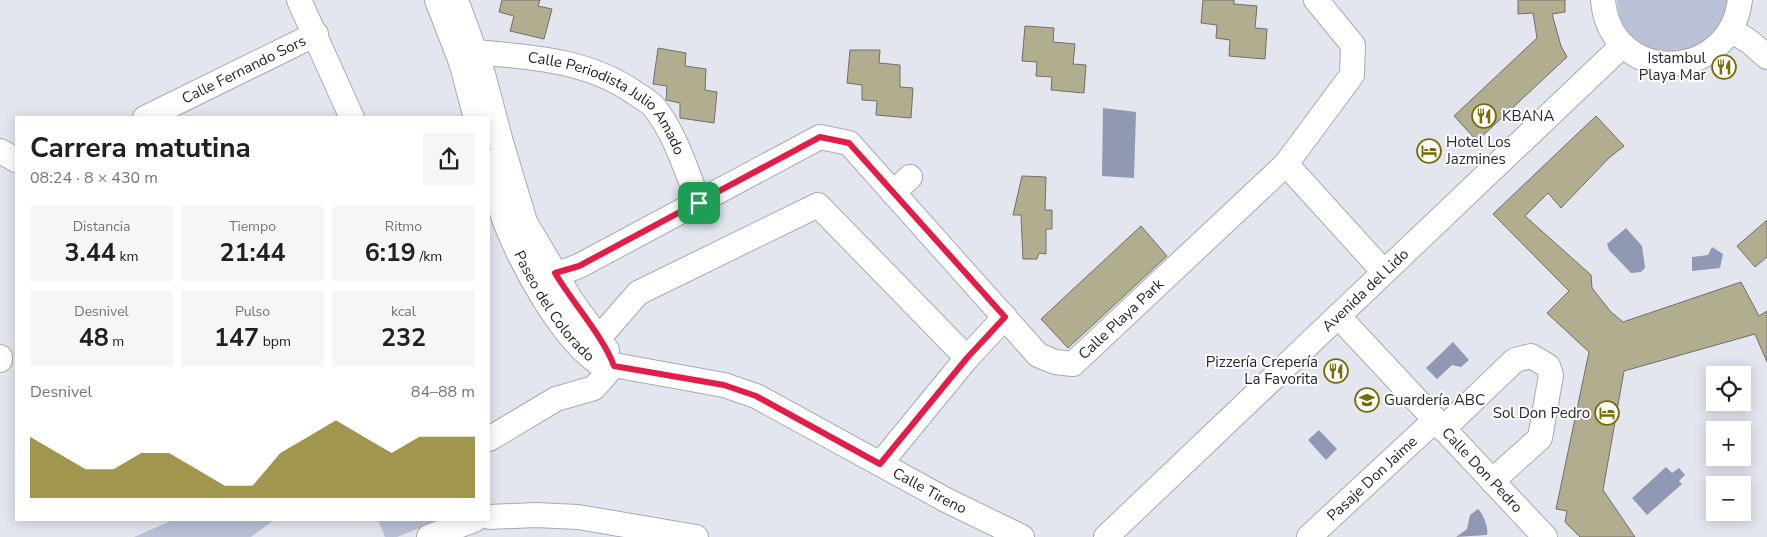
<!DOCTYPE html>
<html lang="es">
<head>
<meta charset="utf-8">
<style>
	body { margin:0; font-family:"Nunito Sans",sans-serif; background:#f6f6f6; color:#202124; height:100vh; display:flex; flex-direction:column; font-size:19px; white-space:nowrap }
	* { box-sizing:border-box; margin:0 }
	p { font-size:16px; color:#757577 }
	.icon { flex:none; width:28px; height:28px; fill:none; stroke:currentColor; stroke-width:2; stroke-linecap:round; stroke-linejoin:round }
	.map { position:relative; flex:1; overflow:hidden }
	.panel { position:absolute; left:15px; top:116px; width:475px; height:405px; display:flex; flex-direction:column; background:#fff; border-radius:0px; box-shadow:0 2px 12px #0003 }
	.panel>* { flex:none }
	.tools { position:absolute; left:1706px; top:366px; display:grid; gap:10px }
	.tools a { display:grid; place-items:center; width:45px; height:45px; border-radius:0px; background:#fff; box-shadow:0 2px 12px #0003; font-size:25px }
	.pin { position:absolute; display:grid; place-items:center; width:42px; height:42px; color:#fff; margin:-21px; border-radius:10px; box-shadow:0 2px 8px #0006 }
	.round { display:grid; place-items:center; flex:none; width:52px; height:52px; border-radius:0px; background:#f6f6f6 }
	.head { display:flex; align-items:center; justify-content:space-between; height:85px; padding:0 15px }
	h1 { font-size:28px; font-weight:700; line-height:38px }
	.stats { display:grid; grid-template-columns:repeat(3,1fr); gap:8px; height:85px; padding:5px 15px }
	.stats div { display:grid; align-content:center; border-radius:0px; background:#f6f6f6; text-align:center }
	.stats b { font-size:25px; font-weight:700 }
	.stats small { font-size:14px; font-weight:400 }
	.stats p { font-size:14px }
	.chart { height:140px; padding:10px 15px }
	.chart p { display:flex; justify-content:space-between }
	.chart svg { width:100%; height:90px; margin-top:5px; fill:#786b04; opacity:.7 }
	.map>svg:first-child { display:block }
</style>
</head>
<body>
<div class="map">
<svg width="1767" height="537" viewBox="0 0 1767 537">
	<rect width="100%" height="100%" fill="#e4e6ef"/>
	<!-- green -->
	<g fill="#bac0d5">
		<path d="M1617 0H1727C1724 69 1620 72 1617 0Z"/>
		<path d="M173 520H274L251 537H134Z"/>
		<path d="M378 520H440L397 537H385Z"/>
	</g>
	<!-- water -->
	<g fill="#9098b3">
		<path d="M1103 108 1136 112 1134 178 1102 176Z"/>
		<path d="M1626 228 1642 246 1645 268 1641 272 1631 273 1609 250 1607 244Z"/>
		<path d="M1712 247 1723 254 1720 268 1692 271V257L1708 255Z"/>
		<path d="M1453 342 1469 360 1461 367 1452 365 1437 379 1426 368Z"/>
		<path d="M1319 430 1337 449 1326 460 1308 440Z"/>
		<path d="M1666 467 1672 473 1679 468 1685 475 1679 481 1682 484 1647 515 1632 498Z"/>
		<path d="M1478 509C1483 513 1489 529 1487 535L1456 537 1467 529 1470 515Z"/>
	</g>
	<!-- building -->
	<g fill="#b1ad8f" stroke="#706f67">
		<path d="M502 0H540L538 6 552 9 544 39 510 31 514 16 499 12Z"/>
		<path d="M1203 0H1234V4L1257 6 1255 28 1267 29 1265 59 1229 56 1230 40 1216 38 1217 25 1201 23Z"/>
		<path d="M1518 0H1565V12L1552 14 1561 46 1567 57 1477 141 1454 116 1537 38 1533 13 1518 14Z"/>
		<path d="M1025 26 1054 28 1053 42 1075 44 1073 64 1086 65 1084 93 1051 90 1052 77 1036 76 1037 62 1022 61Z"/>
		<path d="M658 48 686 53 685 66 706 69 705 90 717 92 714 123 680 118V103L666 100 667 86 653 84Z"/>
		<path d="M850 50H880L879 63 900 65V87L913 88 911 118 876 115 877 101 862 100V85L847 83Z"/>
		<path d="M1596 116 1624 146 1609 158 1561 208 1548 193 1525 216 1591 275 1592 288 1611 312 1623 322 1741 282 1759 316 1767 311V362L1755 334 1624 371 1603 490 1635 537H1580L1565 522 1567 511 1556 509 1589 352 1547 313 1569 291 1493 214Z"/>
		<path d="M1022 176 1046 177 1045 210H1052V229H1046V254L1039 253 1037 259H1023L1021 215H1013Z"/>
		<path d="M1767 220V257L1755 267 1737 246Z"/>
		<path d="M1141 226 1167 256 1068 348 1041 319Z"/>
	</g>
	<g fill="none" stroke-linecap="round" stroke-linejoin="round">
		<!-- minor casing -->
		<g stroke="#a7aab2" stroke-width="26">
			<g id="minor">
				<path d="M299 0 352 118"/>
				<path d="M437 0 461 62 476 118"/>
				<path d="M456 0 483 74 501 142 525 222 571 300 607 350"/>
				<path d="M1316 0 1353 45 1352 75 1286 164 1384 272"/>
				<path d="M1603 0C1610 85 1729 85 1740 0"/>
				<path d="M1731 30 1750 42 1767 57"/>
				<path id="s1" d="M475 52C531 57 588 60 635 93 641 97 649 101 654 107 676 135 686 170 699 203"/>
				<path id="s2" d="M145 118 316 34"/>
				<path d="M0 151 16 160"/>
				<path id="s3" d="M489 162C495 184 499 208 508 229 525 270 561 336 597 362L724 385 756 396 946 500 1022 537"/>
				<path d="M893 193 910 177"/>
				<path id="s4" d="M536 282 579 266 820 137 849 143 1038 355 1055 362 1073 364 1286 164"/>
				<path id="s5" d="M1338 316 1545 537"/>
				<path d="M599 338 638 293 818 205 967 358 1005 317"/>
				<path d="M0 357V360"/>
				<path d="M1443 429 1515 360 1531 356 1548 366 1551 375 1540 438 1492 481"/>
				<path d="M489 439 556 399 594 388 614 365"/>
				<path d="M880 464 967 358"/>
				<path d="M489 517 536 515 578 517 696 537"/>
				<path d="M429 537 474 520"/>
				<path id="s6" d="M1106 537 1623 45"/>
				<path id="s7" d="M1309 537 1435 420"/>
			</g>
		</g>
		<!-- minor -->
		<use href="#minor" stroke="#fff" stroke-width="24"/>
	</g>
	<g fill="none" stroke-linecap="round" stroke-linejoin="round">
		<!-- route casing -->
		<g stroke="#fff" stroke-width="10">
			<path id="route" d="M820 137 849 143 1005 317 967 358 880 464 756 396 724 385 614 366C603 336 572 302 555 273L579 266Z"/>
		</g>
		<!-- route -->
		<use href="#route" stroke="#e11d48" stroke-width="6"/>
	</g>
	<!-- icons -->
	<defs>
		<g id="restaurant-ring" transform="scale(1.25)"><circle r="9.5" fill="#fff" stroke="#786b04" stroke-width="1.5"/><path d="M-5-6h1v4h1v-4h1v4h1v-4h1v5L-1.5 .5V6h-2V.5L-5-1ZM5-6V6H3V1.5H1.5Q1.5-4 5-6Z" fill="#786b04"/></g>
		<g id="hotel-ring" transform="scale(1.25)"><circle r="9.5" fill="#fff" stroke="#786b04" stroke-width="1.5"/><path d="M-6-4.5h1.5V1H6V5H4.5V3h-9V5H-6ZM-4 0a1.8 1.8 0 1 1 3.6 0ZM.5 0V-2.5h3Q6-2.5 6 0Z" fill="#786b04"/></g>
		<g id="school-ring" transform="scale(1.25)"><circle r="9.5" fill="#fff" stroke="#786b04" stroke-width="1.5"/><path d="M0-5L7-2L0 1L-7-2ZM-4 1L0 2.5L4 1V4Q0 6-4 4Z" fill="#786b04"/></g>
	</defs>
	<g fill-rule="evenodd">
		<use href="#restaurant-ring" x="1724" y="67"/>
		<use href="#restaurant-ring" x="1484" y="116"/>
		<use href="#hotel-ring" x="1429" y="151"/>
		<use href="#restaurant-ring" x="1336" y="371"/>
		<use href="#school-ring" x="1367" y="400"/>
		<use href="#hotel-ring" x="1607" y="413"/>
	</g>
	<g text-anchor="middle" stroke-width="4" stroke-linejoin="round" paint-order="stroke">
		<!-- poi labels -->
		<g font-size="15" fill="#252629" stroke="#fff" text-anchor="end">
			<text x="1706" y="63">Istambul<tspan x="1706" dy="17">Playa Mar</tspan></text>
			<text x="1502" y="121" text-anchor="start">KBANA</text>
			<text x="1446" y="147" text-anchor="start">Hotel Los<tspan x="1446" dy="17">Jazmines</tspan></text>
			<text x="1318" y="367">Pizzería Crepería<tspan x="1318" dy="17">La Favorita</tspan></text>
			<text x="1384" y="405" text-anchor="start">Guardería ABC</text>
			<text x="1590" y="418">Sol Don Pedro</text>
		</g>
		<!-- street labels -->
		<g font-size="15" fill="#252629" stroke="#fff">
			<text dy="5" stroke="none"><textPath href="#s2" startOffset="110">Calle Fernando Sors</textPath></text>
			<text dy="5" stroke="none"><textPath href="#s1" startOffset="149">Calle Periodista Julio Amado</textPath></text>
			<text dy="5" stroke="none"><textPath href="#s6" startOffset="358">Avenida del Lido</textPath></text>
			<text dy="5" stroke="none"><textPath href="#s3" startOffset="160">Paseo del Colorado</textPath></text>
			<text dy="5" stroke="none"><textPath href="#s4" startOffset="735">Calle Playa Park</textPath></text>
			<text dy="5" stroke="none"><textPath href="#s5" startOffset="211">Calle Don Pedro</textPath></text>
			<text dy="5" stroke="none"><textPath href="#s7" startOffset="86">Pasaje Don Jaime</textPath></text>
			<text dy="5" stroke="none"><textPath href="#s3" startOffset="592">Calle Tireno</textPath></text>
		</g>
	</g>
</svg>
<div class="tools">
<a><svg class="icon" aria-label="locate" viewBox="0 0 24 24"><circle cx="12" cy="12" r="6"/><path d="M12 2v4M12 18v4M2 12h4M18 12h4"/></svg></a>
<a>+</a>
<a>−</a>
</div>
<div class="pin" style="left:699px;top:203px;background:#1e9e55"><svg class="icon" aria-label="arrive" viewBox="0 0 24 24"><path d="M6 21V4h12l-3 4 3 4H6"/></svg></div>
<section class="panel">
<div class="head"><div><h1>Carrera matutina</h1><p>08:24 · 8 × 430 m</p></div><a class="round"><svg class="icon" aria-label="share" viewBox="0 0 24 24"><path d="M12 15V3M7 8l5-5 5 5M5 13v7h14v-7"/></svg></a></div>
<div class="stats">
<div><p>Distancia</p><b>3.44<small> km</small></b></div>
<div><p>Tiempo</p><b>21:44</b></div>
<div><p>Ritmo</p><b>6:19<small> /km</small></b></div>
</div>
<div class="stats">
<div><p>Desnivel</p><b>48<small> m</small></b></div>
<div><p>Pulso</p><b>147<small> bpm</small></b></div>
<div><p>kcal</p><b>232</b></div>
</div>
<div class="chart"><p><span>Desnivel</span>84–88 m</p>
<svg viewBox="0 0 160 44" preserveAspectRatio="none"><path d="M0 44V14L10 22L20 30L30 30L40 22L50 22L60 30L70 38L80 38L90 22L100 14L110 6L120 14L130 22L140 14L150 14L160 14V44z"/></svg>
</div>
</section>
</div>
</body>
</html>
